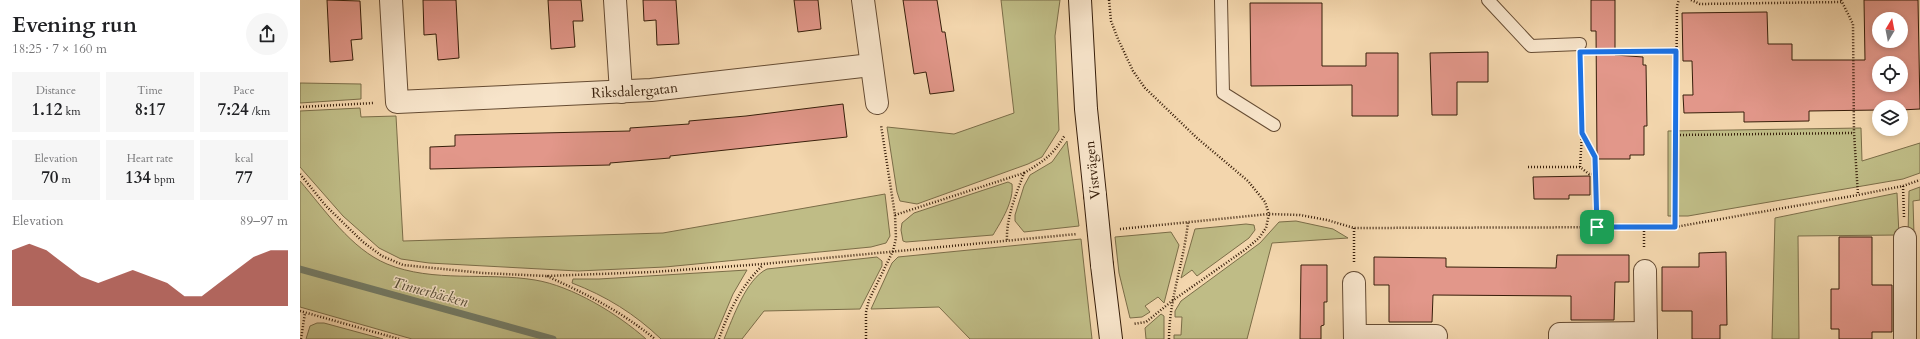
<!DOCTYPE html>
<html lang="en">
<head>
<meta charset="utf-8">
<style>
	body { margin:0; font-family:Cardo,serif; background:#f6f6f6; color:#202124; height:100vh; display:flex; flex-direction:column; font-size:15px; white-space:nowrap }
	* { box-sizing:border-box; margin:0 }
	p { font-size:13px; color:#757577 }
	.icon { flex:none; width:22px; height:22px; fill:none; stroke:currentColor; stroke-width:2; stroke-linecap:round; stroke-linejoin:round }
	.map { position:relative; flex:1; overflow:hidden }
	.panel { display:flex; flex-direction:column; background:#fff; width:300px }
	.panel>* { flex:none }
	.needle { width:26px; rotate:10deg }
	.fabs { position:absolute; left:1572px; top:12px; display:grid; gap:8px }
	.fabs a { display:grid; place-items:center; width:36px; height:36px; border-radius:50%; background:#fff; box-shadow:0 2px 6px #0003; font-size:20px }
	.pin { position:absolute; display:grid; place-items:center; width:34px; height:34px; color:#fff; margin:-17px; border-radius:8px; box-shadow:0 2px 6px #0006 }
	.round { display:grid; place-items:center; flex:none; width:42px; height:42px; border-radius:21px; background:#f6f6f6 }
	.headline { display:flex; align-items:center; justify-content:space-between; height:68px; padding:0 12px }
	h1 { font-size:22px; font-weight:800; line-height:30px }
	.figures { display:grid; grid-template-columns:repeat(3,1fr); gap:6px; height:68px; padding:4px 12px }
	.figures div { display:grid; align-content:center; border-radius:0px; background:#f6f6f6; text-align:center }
	.figures b { font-size:17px; font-weight:800 }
	.figures small { font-size:11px; font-weight:400 }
	.figures p { font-size:11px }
	.chart { height:112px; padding:8px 12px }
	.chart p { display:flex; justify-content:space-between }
	.chart svg { width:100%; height:72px; margin-top:4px; fill:#8f2418; opacity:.7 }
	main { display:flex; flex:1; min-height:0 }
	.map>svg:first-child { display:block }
</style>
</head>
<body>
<main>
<section class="panel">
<div class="headline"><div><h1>Evening run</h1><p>18:25 · 7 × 160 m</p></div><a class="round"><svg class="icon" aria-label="share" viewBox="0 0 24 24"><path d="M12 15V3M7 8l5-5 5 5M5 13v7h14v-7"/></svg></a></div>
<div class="figures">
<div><p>Distance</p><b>1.12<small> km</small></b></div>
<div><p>Time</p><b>8:17</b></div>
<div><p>Pace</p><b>7:24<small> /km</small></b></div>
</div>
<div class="figures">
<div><p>Elevation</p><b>70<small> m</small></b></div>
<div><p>Heart rate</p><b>134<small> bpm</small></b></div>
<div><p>kcal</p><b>77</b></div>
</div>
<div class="chart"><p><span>Elevation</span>89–97 m</p>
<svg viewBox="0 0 160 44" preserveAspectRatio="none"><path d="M0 44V10L10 6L20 10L30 18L40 26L50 30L60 26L70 22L80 26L90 30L100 38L110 38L120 30L130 22L140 14L150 10L160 10V44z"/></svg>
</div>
</section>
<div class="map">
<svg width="1620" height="339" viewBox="0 0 1620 339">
	<rect width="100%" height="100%" fill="#f3d6ad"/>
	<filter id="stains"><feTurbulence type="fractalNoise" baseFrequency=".005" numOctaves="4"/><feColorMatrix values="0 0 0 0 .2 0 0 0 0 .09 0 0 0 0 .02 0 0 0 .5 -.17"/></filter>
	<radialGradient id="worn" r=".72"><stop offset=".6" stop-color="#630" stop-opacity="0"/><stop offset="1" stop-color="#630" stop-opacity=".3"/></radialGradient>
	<!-- green -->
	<g fill="#bfbc86" stroke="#7b6d48">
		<path d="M701 0H760L755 36 759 130 742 157 728 164 617 204 600 201 597 192 587 127 654 134 714 113Z"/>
		<path d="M0 83 61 84V99L0 103Z"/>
		<path d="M60 108 61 117 96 116 103 241 363 233 585 194 590 236 586 243 571 247 365 267 278 271 129 263 101 259 79 248 43 216 0 167V111Z"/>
		<path d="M1561 128 1562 161 1620 143V173L1603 179 1388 216H1368V131Z"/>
		<path d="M767 141 779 226 724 232 715 221V215L724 186 730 175 752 162Z"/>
		<path d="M0 181C25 210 51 249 87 264 133 283 187 272 235 280 272 286 318 314 346 339H112L0 307Z"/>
		<path d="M708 182 712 184C714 201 702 220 693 235L606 242 603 241 601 230 602 223 614 213Z"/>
		<path d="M1620 187V200L1613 201 1614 235H1608L1609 191Z"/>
		<path d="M1597 193 1599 235 1498 236 1499 339H1472L1475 218Z"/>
		<path d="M996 221 1033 229 1048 238 972 243 947 339H874V335H881L882 317H875V311L881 301 960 243 979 222Z"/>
		<path d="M946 224 954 225 955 230 949 238 897 276 892 270 881 278 895 229Z"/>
		<path d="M871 232 879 245 864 303 858 297 845 306 850 312 842 317 830 318 819 273 815 237Z"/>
		<path d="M781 239 792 339H670L639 307 571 309 592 263 598 257Z"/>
		<path d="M577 257 582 261V266L560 309 464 311 442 339H424C433 318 446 279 467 269Z"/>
		<path d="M447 270 433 294 414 339H361C335 314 306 296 272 283L273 279H299Z"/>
		<path d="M861 314 864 316V339H846L845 328Z"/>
		<path d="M17 323H24L83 339H6L10 326Z"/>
	</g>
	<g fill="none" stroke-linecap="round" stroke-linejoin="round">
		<!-- stream -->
		<path stroke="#747c67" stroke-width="7" d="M0 269 253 339"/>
	</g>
	<!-- building -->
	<g fill="#e2978a" stroke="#371e0a" fill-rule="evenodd">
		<path d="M27 0 60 1 62 39 51 40 53 60 30 62Z"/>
		<path d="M123 0H156L159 58 138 60 136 34 124 35Z"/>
		<path d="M248 0H281L283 21H273L275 47 251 49Z"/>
		<path d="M343 0H376L379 44 357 45 356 20 344 21Z"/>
		<path d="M494 0H518L521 29 498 32Z"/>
		<path d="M603 0H637L642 32H645L654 91 630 94 626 72 614 74Z"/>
		<path d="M1291 0H1315V55L1343 57V65H1346L1347 126H1344V155H1330V159H1297L1296 31H1291Z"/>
		<path d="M1564 0H1618L1620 109 1601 110V107H1579V110L1509 111V121L1444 122V112L1384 113 1383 95H1393L1392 61H1383L1382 13 1467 12 1468 44H1492V60H1565ZM1579 19H1601V41H1579ZM1579 63H1601V85H1579Z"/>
		<path d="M950 3H1022V66H1066V53H1098V116H1052V85L951 86Z"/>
		<path d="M1188 52V82H1157V115H1132L1130 53Z"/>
		<path d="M543 104 547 137 370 156V158L310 163V165L130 169V147L155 146V135L330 131V128L389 124V121L446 116Z"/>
		<path d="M1290 176V195H1269V199H1234L1233 177Z"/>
		<path d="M1539 237H1572V285H1592V332H1572V339H1539V329H1531V289H1539Z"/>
		<path d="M1426 252 1427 325H1420V339H1392V311H1362V267H1399V253Z"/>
		<path d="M1257 255H1329V282H1315L1314 320H1271V296L1133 295 1132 322H1089V285H1074V257L1146 258V267L1256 268Z"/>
		<path d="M1001 265H1027V302H1024V325L1021 326V339H1000Z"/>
	</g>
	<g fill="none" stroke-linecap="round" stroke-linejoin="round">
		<!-- service casing -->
		<g stroke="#664c33" stroke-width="14">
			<g id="service">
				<path d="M921 0 923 93 974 125"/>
				<path d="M1188 0 1231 46 1280 44"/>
			</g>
		</g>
		<!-- minor casing -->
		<g stroke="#664c33" stroke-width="24">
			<g id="minor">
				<path id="s1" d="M91 0 97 102 351 90 571 65"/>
				<path d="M315 0 321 92"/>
				<path d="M563 0 577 103"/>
				<path d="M1605 238V339"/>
				<path d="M1345 271 1346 339"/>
				<path d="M1054 283 1055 339"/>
				<path d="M1055 336H1136"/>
				<path d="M1260 339V334L1346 333"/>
			</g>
		</g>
		<!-- secondary casing -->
		<g stroke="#371e0a" stroke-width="24">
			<g id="secondary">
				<path d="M780 0 786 109 795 195"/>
				<path d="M802 265 811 339"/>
			</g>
		</g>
		<!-- path -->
		<g stroke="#371e0a" stroke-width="2.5" stroke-dasharray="1 2" stroke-linecap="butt">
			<path d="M809 0 811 21 818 39 833 71 845 88 897 138 948 181 965 202 969 214 966 228 959 238 946 249 872 301 846 322 833 324"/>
			<path d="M1391 0 1400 4 1542 2"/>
			<path d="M1541 0 1553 24 1554 133 1558 195"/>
			<path d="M1296 51H1376"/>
			<path d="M1280 61 1282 133 1295 157 1297 227"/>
			<path d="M0 107 74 103"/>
			<path d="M1377 135 1554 133"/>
			<path d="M1228 167H1280L1289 174H1295"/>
			<path d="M1280 167 1282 134"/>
			<path d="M724 173C744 161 753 155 765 135"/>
			<path d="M0 174 26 206 63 242 82 256 103 265 183 273 246 276 353 272 463 264 777 234"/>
			<path d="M1603 186 1604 217"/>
			<path d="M595 215 724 173C716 195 706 217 707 241"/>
			<path d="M1375 227 1377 6 1379 0"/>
			<path d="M1344 228V249"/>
			<path d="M820 229 969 214 1000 215 1027 220 1054 228 1375 227 1558 195 1603 186 1620 180"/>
			<path d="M1054 262V228"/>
			<path d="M247 276C288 295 319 310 355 339"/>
			<path d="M0 311 99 339"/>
			<path d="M1 339 5 313"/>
			<path d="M419 339C428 312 442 285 463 265"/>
			<path d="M566 339V312L569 300 593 251 596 238 595 215 581 125"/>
			<path d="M869 339C869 299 884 262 888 222"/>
		</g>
		<!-- service -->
		<use href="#service" stroke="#f7e4ca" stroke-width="12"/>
		<!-- minor -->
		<use href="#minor" stroke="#f7e4ca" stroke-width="22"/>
		<!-- secondary -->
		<use href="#secondary" stroke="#f7e4ca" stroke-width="22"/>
		<!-- secondary-bridge casing -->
		<g stroke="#371e0a" stroke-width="24" stroke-linecap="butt">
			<path id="secondary-bridge" d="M795 195 802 265"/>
		</g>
		<!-- secondary-bridge -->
		<use href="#secondary-bridge" stroke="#f7e4ca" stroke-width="22"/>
	</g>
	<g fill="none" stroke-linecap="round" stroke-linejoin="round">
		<!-- route casing -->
		<g stroke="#fff" stroke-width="8">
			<path id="route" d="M1376 51 1375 227H1297L1295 157 1282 133 1280 52Z"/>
		</g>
		<!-- route -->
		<use href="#route" stroke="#1a73e8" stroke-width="5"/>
	</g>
	<g text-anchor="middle" stroke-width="3" stroke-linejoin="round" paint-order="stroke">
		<!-- street labels -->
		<g font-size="14" fill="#371e0a" stroke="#f7e4ca">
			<text dy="5" stroke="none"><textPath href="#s1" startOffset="340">Riksdalergatan</textPath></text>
			<text transform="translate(792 170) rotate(-96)" y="5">Vistvägen</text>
		</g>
		<!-- water labels -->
		<g font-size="15" font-style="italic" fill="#564d38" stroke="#f7e4ca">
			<text transform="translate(130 292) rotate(15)" y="5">Tinnerbäcken</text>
		</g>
	</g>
	<rect width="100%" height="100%" filter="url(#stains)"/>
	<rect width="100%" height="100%" fill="url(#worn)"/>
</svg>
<div class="fabs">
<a><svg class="needle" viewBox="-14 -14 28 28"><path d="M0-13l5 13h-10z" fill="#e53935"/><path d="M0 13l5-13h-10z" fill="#757577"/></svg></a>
<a><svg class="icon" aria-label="locate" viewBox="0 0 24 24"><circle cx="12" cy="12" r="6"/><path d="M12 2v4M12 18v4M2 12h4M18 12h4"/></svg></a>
<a><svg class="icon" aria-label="layers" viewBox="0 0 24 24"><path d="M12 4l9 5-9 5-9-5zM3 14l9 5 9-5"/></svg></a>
</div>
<div class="pin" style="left:1297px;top:227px;background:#1e9e55"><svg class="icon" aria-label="arrive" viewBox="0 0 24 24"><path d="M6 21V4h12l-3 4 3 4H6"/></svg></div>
</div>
</main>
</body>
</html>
